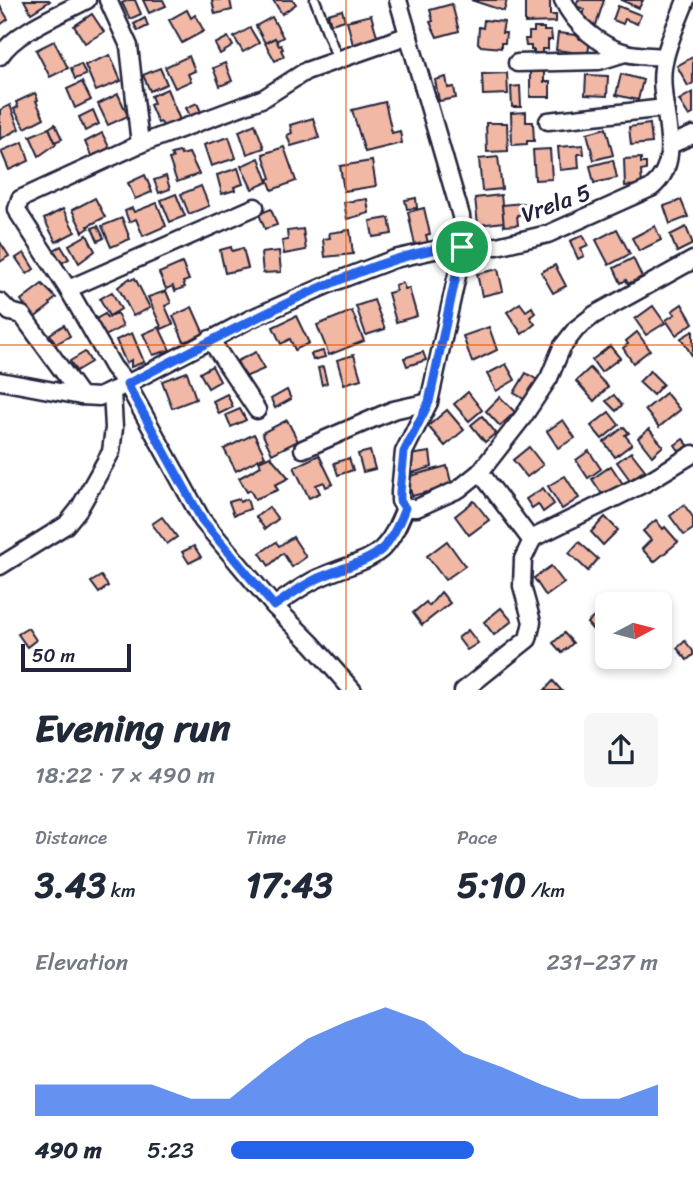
<!DOCTYPE html>
<html lang="en">
<head>
<meta charset="utf-8">
<style>
	body { margin:0; font-family:Sriracha,sans-serif; background:#f6f6f7; color:#1f2937; height:100vh; display:flex; flex-direction:column; font-size:26px; white-space:nowrap }
	* { box-sizing:border-box; margin:0 }
	p { font-size:23px; color:#747a83 }
	.icon { flex:none; width:38px; height:38px; fill:none; stroke:currentColor; stroke-width:2; stroke-linecap:round; stroke-linejoin:round }
	.map { position:relative; height:690px; overflow:hidden }
	.sheet { display:flex; flex-direction:column; background:#fff; flex:1 }
	.sheet>* { flex:none }
	.needle { width:46px; rotate:83deg }
	.tools { position:absolute; left:595px; top:592px; display:grid; gap:14px }
	.tools a { display:grid; place-items:center; width:77px; height:77px; border-radius:10px; background:#fff; box-shadow:0 4px 10px #0003; font-size:35px }
	.scale { position:absolute; left:21px; bottom:18px; width:110px; box-sizing:border-box; padding-left:7px; border:4px solid #22223b; border-top:0; font-size:19px; line-height:24px; white-space:nowrap; color:#22223b; -webkit-text-stroke:5px #fff; paint-order:stroke }
	.pin { position:absolute; display:grid; place-items:center; width:60px; height:60px; color:#fff; margin:-30px; border:4px solid #fff; border-radius:50%; box-shadow:0 2px 7px #0007 }
	.round { display:grid; place-items:center; flex:none; width:74px; height:74px; border-radius:10px; background:#f6f6f7 }
	.head { display:flex; align-items:center; justify-content:space-between; height:119px; padding:0 35px }
	h1 { font-size:38px; font-weight:800; line-height:52px }
	.stats { display:grid; grid-template-columns:repeat(3,1fr); gap:10px; height:119px; padding:7px 35px }
	.stats div { display:grid; align-content:center }
	.stats b { font-size:35px; font-weight:800 }
	.stats small { font-size:19px; font-weight:400 }
	.stats p { font-size:19px }
	.chart { height:196px; padding:14px 35px }
	.chart p { display:flex; justify-content:space-between }
	.chart svg { width:100%; height:126px; margin-top:7px; fill:#2563eb; opacity:.7 }
	ul { padding:0 35px; list-style:none; font-size:23px }
	li { display:grid; grid-template-columns:112px 84px 1fr; align-items:center; height:52px }
	li i { height:18px; border-radius:9px; background:#2563eb }
	.map>svg:first-child { display:block }
</style>
</head>
<body>
<div class="map">
<svg width="693" height="691" viewBox="0 0 693 691">
	<rect width="100%" height="100%" fill="#fff"/>
	<filter id="ink" filterUnits="userSpaceOnUse"><feTurbulence type="fractalNoise" baseFrequency=".0143" numOctaves="2"/><feDisplacementMap in="SourceGraphic" scale="14" xChannelSelector="R" yChannelSelector="G"/><feConvolveMatrix kernelMatrix="1 2 1 2 8 2 1 2 1" color-interpolation-filters="sRGB"/></filter>
	<g filter="url(#ink)">
		<!-- building -->
		<g fill="#f0b8a5" stroke="#22223b" stroke-width="2">
			<path d="M24 0H49L50 1 31 13Z"/>
			<path d="M128 0H135L141 14 130 19 122 3Z"/>
			<path d="M143 0H163L166 6 149 13Z"/>
			<path d="M212 0H230L232 10 215 14Z"/>
			<path d="M273 0H293L296 4 282 14Z"/>
			<path d="M471 0H507L504 11Z"/>
			<path d="M525 0H550V15H556V22L525 23Z"/>
			<path d="M578 0H604L596 25 581 20 584 9 576 6Z"/>
			<path d="M621 0H643L639 8Z"/>
			<path d="M452 4 459 31 437 37 430 22 433 21 430 10Z"/>
			<path d="M0 6 8 19 0 25Z"/>
			<path d="M618 6 641 15 637 24 625 19 623 24 613 20Z"/>
			<path d="M187 10 191 18 195 15 204 31 182 43 169 20Z"/>
			<path d="M342 10 345 20 331 24 328 14Z"/>
			<path d="M92 14 104 32 85 43 74 26Z"/>
			<path d="M371 15 378 39 353 45 347 21Z"/>
			<path d="M272 17 283 37 276 41 275 38 265 43 256 26Z"/>
			<path d="M145 18 148 26 138 31 134 24Z"/>
			<path d="M484 20 504 22 502 33H506L505 43H501V48L481 46 478 43 479 27 483 28Z"/>
			<path d="M250 28 259 43 243 52 234 37Z"/>
			<path d="M534 28H544V31H551L552 40H548V49H542V55H534V50H531V46H526L525 39H529V32H534Z"/>
			<path d="M558 33 576 35 580 39 590 40 588 54 556 50Z"/>
			<path d="M228 37 233 46 220 54 215 44Z"/>
			<path d="M275 38 279 46 281 45 283 49 281 50 284 56 275 61 265 43Z"/>
			<path d="M54 41 68 68 50 77 36 50Z"/>
			<path d="M110 55 121 81 96 91 85 65Z"/>
			<path d="M189 56 195 71 188 74 191 81 175 88 165 67Z"/>
			<path d="M693 57V83L688 86 677 66Z"/>
			<path d="M225 63 232 81 220 86 213 68Z"/>
			<path d="M81 64 86 75 75 79 71 68Z"/>
			<path d="M160 68 167 84 150 91 143 75Z"/>
			<path d="M530 70H544V82H550V97H530Z"/>
			<path d="M507 73 508 94 483 95 482 74Z"/>
			<path d="M621 74 643 80 638 100 616 95Z"/>
			<path d="M586 75 608 76 607 96 585 95Z"/>
			<path d="M446 77 448 88 454 87 456 98 439 101 435 80Z"/>
			<path d="M82 82 91 100 75 108 67 89Z"/>
			<path d="M520 86 521 107H512L511 87Z"/>
			<path d="M167 89 180 120 164 128 161 122 158 123 150 105 154 103 151 96Z"/>
			<path d="M693 92V114L689 116 679 100Z"/>
			<path d="M35 93 38 100 36 101 44 118 25 128 14 109 18 107 16 102Z"/>
			<path d="M118 94 128 116 108 125 98 104Z"/>
			<path d="M385 102 392 133 400 131 402 143 365 152 352 110Z"/>
			<path d="M197 103 201 112 190 116 186 108Z"/>
			<path d="M10 105 19 129 0 139V110Z"/>
			<path d="M93 110 99 124 85 131 79 117Z"/>
			<path d="M526 112V122H533L534 141H527V144L512 145 511 113Z"/>
			<path d="M313 118 319 138 291 146 287 135 292 133 290 125Z"/>
			<path d="M486 123H507L508 151 487 152Z"/>
			<path d="M55 124 62 139 55 142 49 128Z"/>
			<path d="M255 124 264 148 247 154 239 131Z"/>
			<path d="M650 124 652 143 631 145 629 127Z"/>
			<path d="M49 128 56 144 39 156 30 136Z"/>
			<path d="M606 128 613 155 594 160 587 133Z"/>
			<path d="M102 133 111 151 93 160 85 142Z"/>
			<path d="M229 137 236 158 211 166 204 145Z"/>
			<path d="M23 142 29 161 9 170 1 151Z"/>
			<path d="M583 145 584 154H578L579 168 560 170 558 147Z"/>
			<path d="M284 147 296 181 272 190 268 179 271 178 263 154Z"/>
			<path d="M550 149 552 179 535 180 533 150Z"/>
			<path d="M180 152 181 155 189 153 199 174 177 182 169 159 173 158 171 154Z"/>
			<path d="M498 157 502 189 482 191 479 159Z"/>
			<path d="M259 158 268 182 252 189 241 166Z"/>
			<path d="M641 158V163H646V170L641 171 642 185 625 186 624 159Z"/>
			<path d="M613 160 617 178 594 183 590 166Z"/>
			<path d="M372 161 376 186 344 191 340 166Z"/>
			<path d="M238 168 243 184 234 187 235 190 222 194 217 175Z"/>
			<path d="M145 175 152 192 135 199 128 183Z"/>
			<path d="M166 176 170 189 159 193 154 180Z"/>
			<path d="M201 186 209 206 189 214 181 194Z"/>
			<path d="M176 194 185 216 170 222 161 200Z"/>
			<path d="M501 195 504 222 478 225 475 198Z"/>
			<path d="M95 198 105 217 88 226 89 228 83 232 72 210Z"/>
			<path d="M416 198 417 208 407 209 405 200Z"/>
			<path d="M367 199 369 213 347 219 344 202Z"/>
			<path d="M681 200 688 217 670 224 664 206Z"/>
			<path d="M157 203 166 226 143 236 136 219 129 222 125 211 132 208 134 212Z"/>
			<path d="M523 203 525 214 517 215 518 225 504 226 502 205Z"/>
			<path d="M424 208 430 234 426 235 428 243 415 245 408 212Z"/>
			<path d="M63 209 75 232 56 242 44 219Z"/>
			<path d="M271 209 277 225 265 229 259 214Z"/>
			<path d="M122 218 130 239 111 247 102 226Z"/>
			<path d="M389 218 392 234 373 237 370 221Z"/>
			<path d="M98 226 104 238 98 241 92 228Z"/>
			<path d="M655 226 661 240 639 251 632 238Z"/>
			<path d="M686 227 693 244 677 252 670 235Z"/>
			<path d="M303 229 306 250 284 254 282 241 288 240 287 231Z"/>
			<path d="M617 229 630 254 609 265 596 240Z"/>
			<path d="M350 230 353 254 325 257 323 239 330 238 329 233Z"/>
			<path d="M87 235 95 251 79 263 69 245Z"/>
			<path d="M583 235 588 245 581 248 584 256 578 259 570 241Z"/>
			<path d="M0 242 9 256 0 262Z"/>
			<path d="M61 246 69 259 58 265 50 252Z"/>
			<path d="M231 247 232 251 243 248 248 268 225 273 220 250Z"/>
			<path d="M279 251 281 272 263 273 261 253Z"/>
			<path d="M24 253 34 269 27 274 16 258Z"/>
			<path d="M633 258 642 277 628 284 626 280 621 283 614 268Z"/>
			<path d="M182 263 189 280 183 282 185 287 175 291 173 286 166 289 159 273Z"/>
			<path d="M555 265 566 286 553 293 541 272Z"/>
			<path d="M498 269 503 291 482 296 477 274Z"/>
			<path d="M130 278 131 280 135 278 150 308 133 316 118 287Z"/>
			<path d="M403 283 405 289 409 288 417 316 396 322 388 293 396 291 395 285Z"/>
			<path d="M42 284 56 298 50 303 51 305 34 318 21 300Z"/>
			<path d="M166 291 171 303 165 306 173 324 162 329 148 297Z"/>
			<path d="M112 292 121 309 109 316 100 299Z"/>
			<path d="M374 300 385 329 366 335 356 306Z"/>
			<path d="M520 303 526 311 532 307 535 313 530 317 535 324 522 334 507 312Z"/>
			<path d="M682 304 693 323 676 335 666 320 675 314 672 311Z"/>
			<path d="M653 306 665 323 646 335 635 319Z"/>
			<path d="M192 307 204 334 184 342 173 316Z"/>
			<path d="M352 311 364 341 329 355 317 325Z"/>
			<path d="M117 313 123 326 105 336 96 319 105 314 107 318Z"/>
			<path d="M296 316 309 343 295 350 290 339 281 344 273 327Z"/>
			<path d="M64 325 70 336 56 344 50 334Z"/>
			<path d="M159 327 170 350 153 355 143 334Z"/>
			<path d="M489 327 497 350 472 362 463 336Z"/>
			<path d="M693 331V357L681 338Z"/>
			<path d="M637 332 650 350 633 363 623 348 628 344 626 341Z"/>
			<path d="M132 333 144 362 131 367V360L126 363 116 340Z"/>
			<path d="M610 346 620 358 601 372 592 360Z"/>
			<path d="M323 351 325 357 313 360 311 354Z"/>
			<path d="M85 352 91 362 76 371 70 361Z"/>
			<path d="M256 352 264 369 245 377 237 361Z"/>
			<path d="M423 352 426 360 407 366 404 358Z"/>
			<path d="M354 355 361 379 344 384 337 360Z"/>
			<path d="M506 364 515 380 496 391 487 374Z"/>
			<path d="M212 366 220 381 208 388 200 373Z"/>
			<path d="M323 367 327 383 322 385 318 368Z"/>
			<path d="M590 368 608 387 594 401 576 381Z"/>
			<path d="M650 371 663 384 653 395 639 382Z"/>
			<path d="M187 372 196 399 172 408 162 381Z"/>
			<path d="M526 373 539 381 527 401 514 393Z"/>
			<path d="M287 390 291 399 275 408 271 399Z"/>
			<path d="M468 392 482 410 469 421 454 404Z"/>
			<path d="M666 393 680 410 659 427 645 410Z"/>
			<path d="M227 394 233 407 219 414 213 401Z"/>
			<path d="M614 395 622 405 616 411 606 401Z"/>
			<path d="M500 397 515 412 500 426 486 411Z"/>
			<path d="M240 409 246 420 231 427 226 415Z"/>
			<path d="M447 410 464 430 445 446 428 426Z"/>
			<path d="M609 412 619 425 602 439 591 426Z"/>
			<path d="M482 416 496 433 485 442 471 425Z"/>
			<path d="M287 420 298 441 272 454 262 433Z"/>
			<path d="M563 420 575 438 558 448 547 431Z"/>
			<path d="M624 427 629 433 625 435 632 444 615 457 604 442Z"/>
			<path d="M649 429 663 446 652 456 638 438Z"/>
			<path d="M254 434 265 456 236 471 224 449Z"/>
			<path d="M683 439 689 446 680 452 675 445Z"/>
			<path d="M529 447 543 465 527 477 513 460Z"/>
			<path d="M370 451 375 469 363 472 358 454Z"/>
			<path d="M589 451 601 469 588 478 576 460Z"/>
			<path d="M430 452 432 467 412 473 409 455Z"/>
			<path d="M631 452 645 470 630 480 617 462Z"/>
			<path d="M319 455 333 484 326 487 324 482 316 485 320 493 309 498 294 467Z"/>
			<path d="M270 456 289 478 275 485 278 490 255 499 250 490 247 492 239 478 261 466 259 461Z"/>
			<path d="M349 458 353 470 338 475 334 463Z"/>
			<path d="M447 466 452 486 412 496 407 477Z"/>
			<path d="M611 466 623 484 604 497 592 479Z"/>
			<path d="M565 476 579 498 562 509 548 486Z"/>
			<path d="M543 488 554 504 543 512 538 504 532 508 526 499Z"/>
			<path d="M239 499 240 502 247 499 250 509 234 515 229 502Z"/>
			<path d="M474 501 489 520 469 535 455 516Z"/>
			<path d="M684 505 693 517V529L684 535 670 516Z"/>
			<path d="M269 507 278 519 265 529 256 517Z"/>
			<path d="M162 517 177 537 167 544 152 524Z"/>
			<path d="M605 517 618 530 603 545 591 532Z"/>
			<path d="M656 520 663 529 665 527 678 542 654 562 642 549 651 540 643 531Z"/>
			<path d="M293 537 306 557 292 567 283 553 269 566 260 553 276 542 279 546Z"/>
			<path d="M447 541 465 566 445 580 427 556Z"/>
			<path d="M579 542 598 559 588 571 569 553Z"/>
			<path d="M194 546 201 557 189 563 182 552Z"/>
			<path d="M551 566 564 583 546 596 534 578Z"/>
			<path d="M101 576 108 586 99 593 91 582Z"/>
			<path d="M441 592 450 603 422 625 413 613 426 602 429 606Z"/>
			<path d="M501 608 512 621 494 635 484 622Z"/>
			<path d="M603 609 607 614V620L594 631 587 623Z"/>
			<path d="M28 628 36 640 27 647 18 634Z"/>
			<path d="M468 630 478 643 467 650 458 638Z"/>
			<path d="M564 633 573 643 562 653 553 643Z"/>
			<path d="M685 641 693 651V655L687 660 677 648Z"/>
			<path d="M553 681 562 691H544Z"/>
		</g>
		<g fill="none" stroke-linecap="round" stroke-linejoin="round">
			<!-- service casing -->
			<g stroke="#22223b" stroke-width="13">
				<path id="service" d="M315 0 338 60"/>
			</g>
			<!-- minor casing -->
			<g stroke="#22223b" stroke-width="21">
				<g id="minor">
					<path d="M108 0 129 46 140 144"/>
					<path d="M398 0 461 216 463 238 458 271 429 402 404 452 400 492V501L405 508"/>
					<path d="M563 0C574 24 599 46 626 53 638 56 653 56 665 57"/>
					<path d="M409 35 306 71 264 98 140 144 20 199 17 209 19 214 68 289 113 367 127 384 252 318 334 282 394 259 448 247 497 246 548 234 651 188C688 158 657 108 663 68 666 45 678 22 686 0"/>
					<path d="M0 56C16 31 61 14 87 0"/>
					<path d="M517 63 599 61 625 53"/>
					<path d="M548 121 665 108"/>
					<path d="M670 145 693 135"/>
					<path d="M68 289 255 207"/>
					<path d="M0 302 10 312 22 315 81 396 99 397 127 384 202 520 274 606 312 644 353 691"/>
					<path d="M210 339 257 410"/>
					<path d="M0 381 81 396"/>
					<path d="M303 449 393 410 429 402"/>
					<path d="M480 472 528 536 533 538 647 482 693 454"/>
					<path d="M405 508H417L459 489 480 472 523 417 549 378 562 347 576 329 594 315 693 260"/>
					<path d="M0 566 66 525 79 509 111 452 114 428 112 391"/>
					<path d="M274 606C289 596 304 584 321 577 369 556 384 564 405 508"/>
					<path d="M463 691 528 639 532 622 522 586 523 559 533 538"/>
				</g>
			</g>
			<!-- service -->
			<use href="#service" stroke="#fff" stroke-width="8"/>
			<!-- minor -->
			<use href="#minor" stroke="#fff" stroke-width="16"/>
		</g>
	</g>
	<g fill="none" stroke-linecap="round" stroke-linejoin="round" filter="url(#ink)">
		<!-- route casing -->
		<g stroke="#fff" stroke-width="14">
			<path id="route" d="M448 247H462L429 402 404 452 400 492V501L405 508C384 564 370 556 321 577 304 584 289 596 274 606L202 520 127 384C190 352 251 319 315 290 358 272 402 254 448 247Z"/>
		</g>
		<!-- route -->
		<use href="#route" stroke="#2563eb" stroke-width="9"/>
	</g>
	<!-- grid -->
	<path fill="none" stroke="#e8590c" stroke-width="2" stroke-opacity="0.55" d="M346 0V691M0 345H693"/>
	<g text-anchor="middle" stroke-width="6" stroke-linejoin="round" paint-order="stroke">
		<!-- street labels -->
		<g font-size="23" fill="#22223b" stroke="#fff">
			<text transform="translate(556 203) rotate(-20)" y="8">Vrela 5</text>
		</g>
	</g>
</svg>
<div class="tools">
<a><svg class="needle" viewBox="-14 -14 28 28"><path d="M0-13l5 13h-10z" fill="#e53935"/><path d="M0 13l5-13h-10z" fill="#747a83"/></svg></a>
</div>
<div class="scale">50 m</div>
<div class="pin" style="left:462px;top:247px;background:#1e9e55"><svg class="icon" aria-label="arrive" viewBox="0 0 24 24"><path d="M6 21V4h12l-3 4 3 4H6"/></svg></div>
</div>
<section class="sheet">
<div class="head"><div><h1>Evening run</h1><p>18:22 · 7 × 490 m</p></div><a class="round"><svg class="icon" aria-label="share" viewBox="0 0 24 24"><path d="M12 15V3M7 8l5-5 5 5M5 13v7h14v-7"/></svg></a></div>
<div class="stats">
<div><p>Distance</p><b>3.43<small> km</small></b></div>
<div><p>Time</p><b>17:43</b></div>
<div><p>Pace</p><b>5:10<small> /km</small></b></div>
</div>
<div class="chart"><p><span>Elevation</span>231–237 m</p>
<svg viewBox="0 0 160 44" preserveAspectRatio="none"><path d="M0 44V33L10 33L20 33L30 33L40 38L50 38L60 27L70 17L80 11L90 6L100 11L110 22L120 27L130 33L140 38L150 38L160 33V44z"/></svg>
</div>
<ul>
<li><b>490 m</b>5:23<i style="width:57%"></i></li>
</ul>
</section>
</body>
</html>
